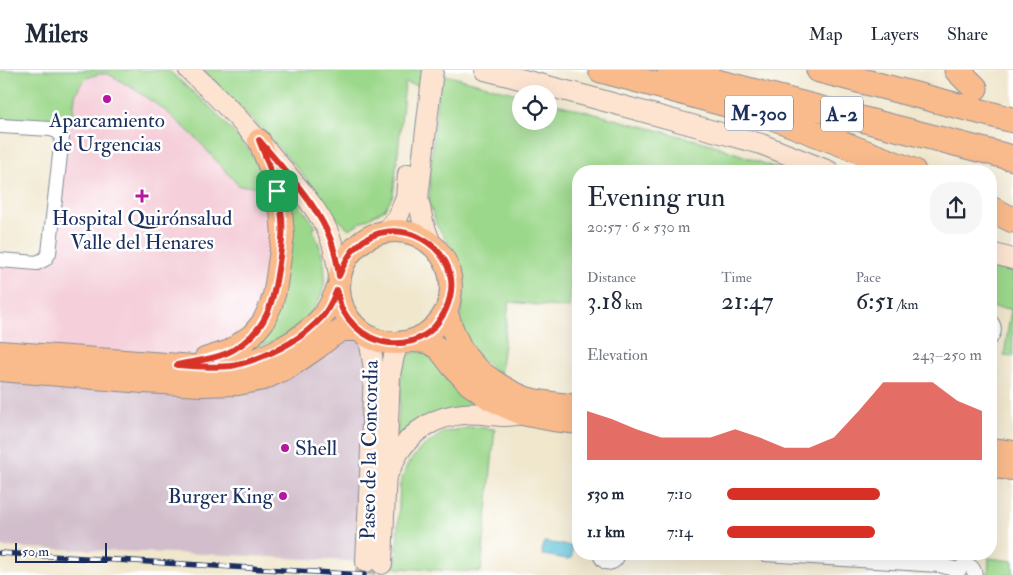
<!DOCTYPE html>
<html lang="en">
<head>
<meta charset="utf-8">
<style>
	body { margin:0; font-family:"IM FELL Double Pica",serif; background:#f6f6f7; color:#1f2937; height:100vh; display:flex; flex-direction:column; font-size:19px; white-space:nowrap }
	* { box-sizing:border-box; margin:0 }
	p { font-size:16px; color:#747a83 }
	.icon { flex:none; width:28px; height:28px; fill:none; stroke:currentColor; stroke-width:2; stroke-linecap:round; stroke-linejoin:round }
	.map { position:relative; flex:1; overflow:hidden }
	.side { position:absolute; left:572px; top:95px; width:425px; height:395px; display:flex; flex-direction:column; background:#fff; border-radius:20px; box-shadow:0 5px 20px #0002 }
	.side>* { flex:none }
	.tools { position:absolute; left:512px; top:15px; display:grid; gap:10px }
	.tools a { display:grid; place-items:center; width:45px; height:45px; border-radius:50%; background:#fff; box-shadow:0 5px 20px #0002; font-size:25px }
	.scale { position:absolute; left:15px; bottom:12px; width:92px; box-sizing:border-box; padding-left:5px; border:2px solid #1b2f5e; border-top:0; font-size:14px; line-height:18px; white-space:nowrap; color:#1b2f5e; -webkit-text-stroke:4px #fff; paint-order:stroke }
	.pin { position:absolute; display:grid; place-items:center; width:42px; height:42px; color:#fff; margin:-21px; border-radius:10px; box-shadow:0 2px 8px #0006 }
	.round { display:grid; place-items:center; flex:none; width:52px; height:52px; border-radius:20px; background:#f6f6f7 }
	.head { display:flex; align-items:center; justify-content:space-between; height:85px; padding:0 15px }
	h1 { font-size:28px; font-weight:600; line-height:38px }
	.stats { display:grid; grid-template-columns:repeat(3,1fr); gap:8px; height:85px; padding:5px 15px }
	.stats div { display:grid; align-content:center }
	.stats b { font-size:25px; font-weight:600 }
	.stats small { font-size:14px; font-weight:400 }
	.stats p { font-size:14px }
	.chart { height:140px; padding:10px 15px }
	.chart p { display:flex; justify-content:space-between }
	.chart svg { width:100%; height:90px; margin-top:5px; fill:#d93025; opacity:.7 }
	ul { padding:0 15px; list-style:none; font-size:16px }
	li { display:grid; grid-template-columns:80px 60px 1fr; align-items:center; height:38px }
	li i { height:12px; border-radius:6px; background:#d93025 }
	header { display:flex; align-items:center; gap:30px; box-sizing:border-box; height:70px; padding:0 25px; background:#fff; border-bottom:1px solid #e0e1e3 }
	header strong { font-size:24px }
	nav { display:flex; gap:28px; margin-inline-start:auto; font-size:18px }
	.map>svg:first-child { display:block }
</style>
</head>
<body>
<header>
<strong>Milers</strong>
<nav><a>Map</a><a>Layers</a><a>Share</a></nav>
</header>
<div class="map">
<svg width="1013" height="505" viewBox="0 0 1013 505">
	<rect width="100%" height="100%" fill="#fff"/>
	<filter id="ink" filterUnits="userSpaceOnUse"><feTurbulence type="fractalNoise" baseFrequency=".02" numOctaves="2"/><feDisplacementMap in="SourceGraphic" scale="10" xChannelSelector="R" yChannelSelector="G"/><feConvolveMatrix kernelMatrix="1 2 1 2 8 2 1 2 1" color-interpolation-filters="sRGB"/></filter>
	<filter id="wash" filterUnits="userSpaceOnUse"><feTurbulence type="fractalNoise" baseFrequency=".0096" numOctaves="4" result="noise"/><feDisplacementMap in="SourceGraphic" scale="20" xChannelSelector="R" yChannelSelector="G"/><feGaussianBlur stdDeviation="1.12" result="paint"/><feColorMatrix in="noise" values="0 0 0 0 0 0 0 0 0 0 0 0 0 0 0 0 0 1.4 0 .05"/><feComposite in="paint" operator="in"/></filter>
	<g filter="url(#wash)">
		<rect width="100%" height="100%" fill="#f0e7cd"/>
		<!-- built -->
		<path fill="#f5cfd9" d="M100 4H108L131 17 166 41 195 67 253 116 277 121 271 235 203 290 0 282V190L45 189 59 62 63 55H72L75 26 80 15 88 7Z"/>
		<!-- industrial -->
		<path fill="#d1bdcb" d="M332 266 369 267 366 492 229 485 0 477V300L143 312Z"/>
		<!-- green -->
		<g fill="#9cd88b" stroke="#5c8474">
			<path d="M0 0H168L212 39 244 74 260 96 271 123 264 125 253 116H239L195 67 166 41 131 17 108 4H100L88 7 80 15 75 26 72 55 0 49Z"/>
			<path d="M202 0H427L521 25V51H549V32L711 74 784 101H579V192H574L569 238 509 232 500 305 478 286 466 269 460 249 464 208 457 186 437 156 429 133 431 91 438 19 405 13 397 92 393 125 385 139 349 159 331 143 300 101 257 54Z"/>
			<path d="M288 119 316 157 313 159C316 167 320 176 322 185 333 223 312 249 280 268 269 274 256 278 244 283L251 277Z"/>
			<path d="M991 197 1013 202V287L1004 286 1011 239 991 237Z"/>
			<path d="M421 281H430L487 338 396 374 400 328 401 297 405 285Z"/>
			<path d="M472 357 495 359 481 502 396 498 400 415 407 395 421 378 444 362Z"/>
			<path d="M989 488 1013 491V505H988Z"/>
		</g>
		<!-- water -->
		<path fill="#5ac1d8" stroke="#3a789b" d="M545 472 572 476V488L567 489 543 485 542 484 543 474Z"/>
	</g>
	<g filter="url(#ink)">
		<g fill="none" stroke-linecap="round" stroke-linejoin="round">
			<!-- secondary-tunnel -->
			<path stroke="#c5c2b7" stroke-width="20" stroke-dasharray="20 10" stroke-linecap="butt" d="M365 505 366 492"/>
			<!-- street casing -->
			<g stroke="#868b96" stroke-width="16">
				<g id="street">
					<path d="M0 56 51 59 59 62 62 67 49 183 45 189 37 193 0 190"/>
					<path d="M991 252C995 257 995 261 991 267"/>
					<path d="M600 484C603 495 615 496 618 484"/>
					<path d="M765 484 939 495 958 500"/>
					<path d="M957 505C960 492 973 492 975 505"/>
				</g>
			</g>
			<!-- secondary casing -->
			<g stroke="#868b96" stroke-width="22">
				<g id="secondary">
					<path d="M189 0C224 32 256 66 286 103 301 121 318 140 328 162 334 176 337 191 339 206"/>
					<path d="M485 0 590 27 761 74 829 101"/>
					<path d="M386 161 398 147 406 127 408 104"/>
					<path d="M431 174 423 152 418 128 433 0"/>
					<path d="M991 183 1013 189"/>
					<path d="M388 403C392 396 395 388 399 382 413 360 437 346 463 344 478 342 492 346 506 346 511 346 516 345 522 344"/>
					<path d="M366 492 370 405 374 300 369 267"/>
					<path d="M382 494 390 305 394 286 398 273"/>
				</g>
			</g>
			<!-- primary casing -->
			<g stroke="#868b96" stroke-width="24">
				<g id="primary">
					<circle cx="395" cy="217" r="56"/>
					<path d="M446 241C451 257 457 273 466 286 478 303 507 321 526 328 542 333 562 334 579 336"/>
					<path d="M413 271 427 272 438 278 452 296 469 314 490 329 506 337 522 344 553 350 579 353"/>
					<path d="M0 282 207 297C216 297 226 297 235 295 267 288 300 272 322 247 329 239 333 229 337 220"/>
					<path d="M205 289 230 281 252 265 263 252 271 235 275 221 283 166 281 140 274 108 259 70"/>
					<path d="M0 300 143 312 202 315 238 314 263 309 289 297 317 278 332 266 342 260H358"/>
					<path d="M991 379 1013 382"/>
					<path d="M991 397 1013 399"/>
				</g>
			</g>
			<!-- highway casing -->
			<g stroke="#868b96" stroke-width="27">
				<g id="highway">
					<path d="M601 0 770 46 913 101"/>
					<path d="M670 0 1013 88"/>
					<path d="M819 0 1013 50"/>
					<path d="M957 0 975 18"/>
					<path d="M991 139 1013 150"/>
				</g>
			</g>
			<!-- street -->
			<use href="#street" stroke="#fff" stroke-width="14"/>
			<!-- secondary -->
			<use href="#secondary" stroke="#fde4d1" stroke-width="20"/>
			<!-- primary -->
			<use href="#primary" stroke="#fabb8c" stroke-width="22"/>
			<!-- highway -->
			<use href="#highway" stroke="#fabb8c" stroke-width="25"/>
			<!-- rail casing -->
			<g stroke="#1b2f5e" stroke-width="5.5">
				<path id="rail" d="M0 483 364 505"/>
			</g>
			<!-- rail -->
			<use href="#rail" stroke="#fff" stroke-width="4" stroke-dasharray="11" stroke-linecap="butt"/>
		</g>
	</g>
	<g fill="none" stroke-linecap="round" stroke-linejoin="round" filter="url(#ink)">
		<!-- route casing -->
		<g stroke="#fff" stroke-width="10">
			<path id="route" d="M259 70C283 99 311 127 327 161 334 175 337 191 339 206 343 196 348 185 356 177 394 139 462 176 450 227 448 235 446 241 441 248 434 259 426 267 412 271 383 279 356 265 342 239 339 233 339 226 337 220 333 229 329 239 322 247 303 268 277 282 250 291 244 293 238 295 231 296 213 298 195 296 177 295 195 291 217 289 233 280 269 259 273 231 279 193 282 174 284 158 281 140 277 115 268 93 259 70Z"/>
		</g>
		<!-- route -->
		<use href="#route" stroke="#d93025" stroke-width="6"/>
	</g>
	<!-- markers -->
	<g fill="#b5179e" stroke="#fff" stroke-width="2">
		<circle cx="107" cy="29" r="5"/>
		<path d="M139.5 118.5h5v5h5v5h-5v5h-5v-5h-5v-5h5z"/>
		<circle cx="285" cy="378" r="5"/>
		<circle cx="283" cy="426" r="5"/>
	</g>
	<g text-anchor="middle" stroke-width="5" stroke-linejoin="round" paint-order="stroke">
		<!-- shield labels -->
		<g fill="#fff" stroke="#5f6d8e" stroke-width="1">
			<rect x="725" y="25.5" width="68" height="35" rx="4"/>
			<rect x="821" y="26.5" width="42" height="35" rx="4"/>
		</g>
		<g font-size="20" font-weight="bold" fill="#1b2f5e">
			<text x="759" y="50">M-300</text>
			<text x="842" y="51">A-2</text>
		</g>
		<!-- poi labels -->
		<g font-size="21" fill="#1b2f5e" stroke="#fff">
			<text x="107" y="57">Aparcamiento<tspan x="107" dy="24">de Urgencias</tspan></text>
			<text x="142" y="155">Hospital Quirónsalud<tspan x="142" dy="24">Valle del Henares</tspan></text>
			<text x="295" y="385" text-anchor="start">Shell</text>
			<text x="273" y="433" text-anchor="end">Burger King</text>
		</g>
		<!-- street labels -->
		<g font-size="21" fill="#1b2f5e" stroke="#fff">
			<text transform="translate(369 380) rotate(-89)" y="7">Paseo de la Concordia</text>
		</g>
	</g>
</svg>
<div class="tools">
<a><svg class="icon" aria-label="locate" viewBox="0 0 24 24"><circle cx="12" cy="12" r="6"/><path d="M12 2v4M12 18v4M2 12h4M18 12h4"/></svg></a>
</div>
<div class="scale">50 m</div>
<div class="pin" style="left:277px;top:121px;background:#1e9e55"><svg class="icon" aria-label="arrive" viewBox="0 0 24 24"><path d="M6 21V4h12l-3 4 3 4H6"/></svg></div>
<section class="side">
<div class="head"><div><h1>Evening run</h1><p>20:57 · 6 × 530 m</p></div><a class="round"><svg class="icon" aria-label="share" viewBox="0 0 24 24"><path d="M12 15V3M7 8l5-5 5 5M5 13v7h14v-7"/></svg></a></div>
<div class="stats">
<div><p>Distance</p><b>3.18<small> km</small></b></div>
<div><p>Time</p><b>21:47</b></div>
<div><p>Pace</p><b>6:51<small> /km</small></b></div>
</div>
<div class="chart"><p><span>Elevation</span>243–250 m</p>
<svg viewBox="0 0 160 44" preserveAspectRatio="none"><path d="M0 44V20L10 24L20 29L30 33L40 33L50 33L60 29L70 33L80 38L90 38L100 33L110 20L120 6L130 6L140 6L150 15L160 20V44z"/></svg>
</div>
<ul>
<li><b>530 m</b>7:10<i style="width:60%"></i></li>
<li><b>1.1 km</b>7:14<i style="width:58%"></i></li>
</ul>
</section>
</div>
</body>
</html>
